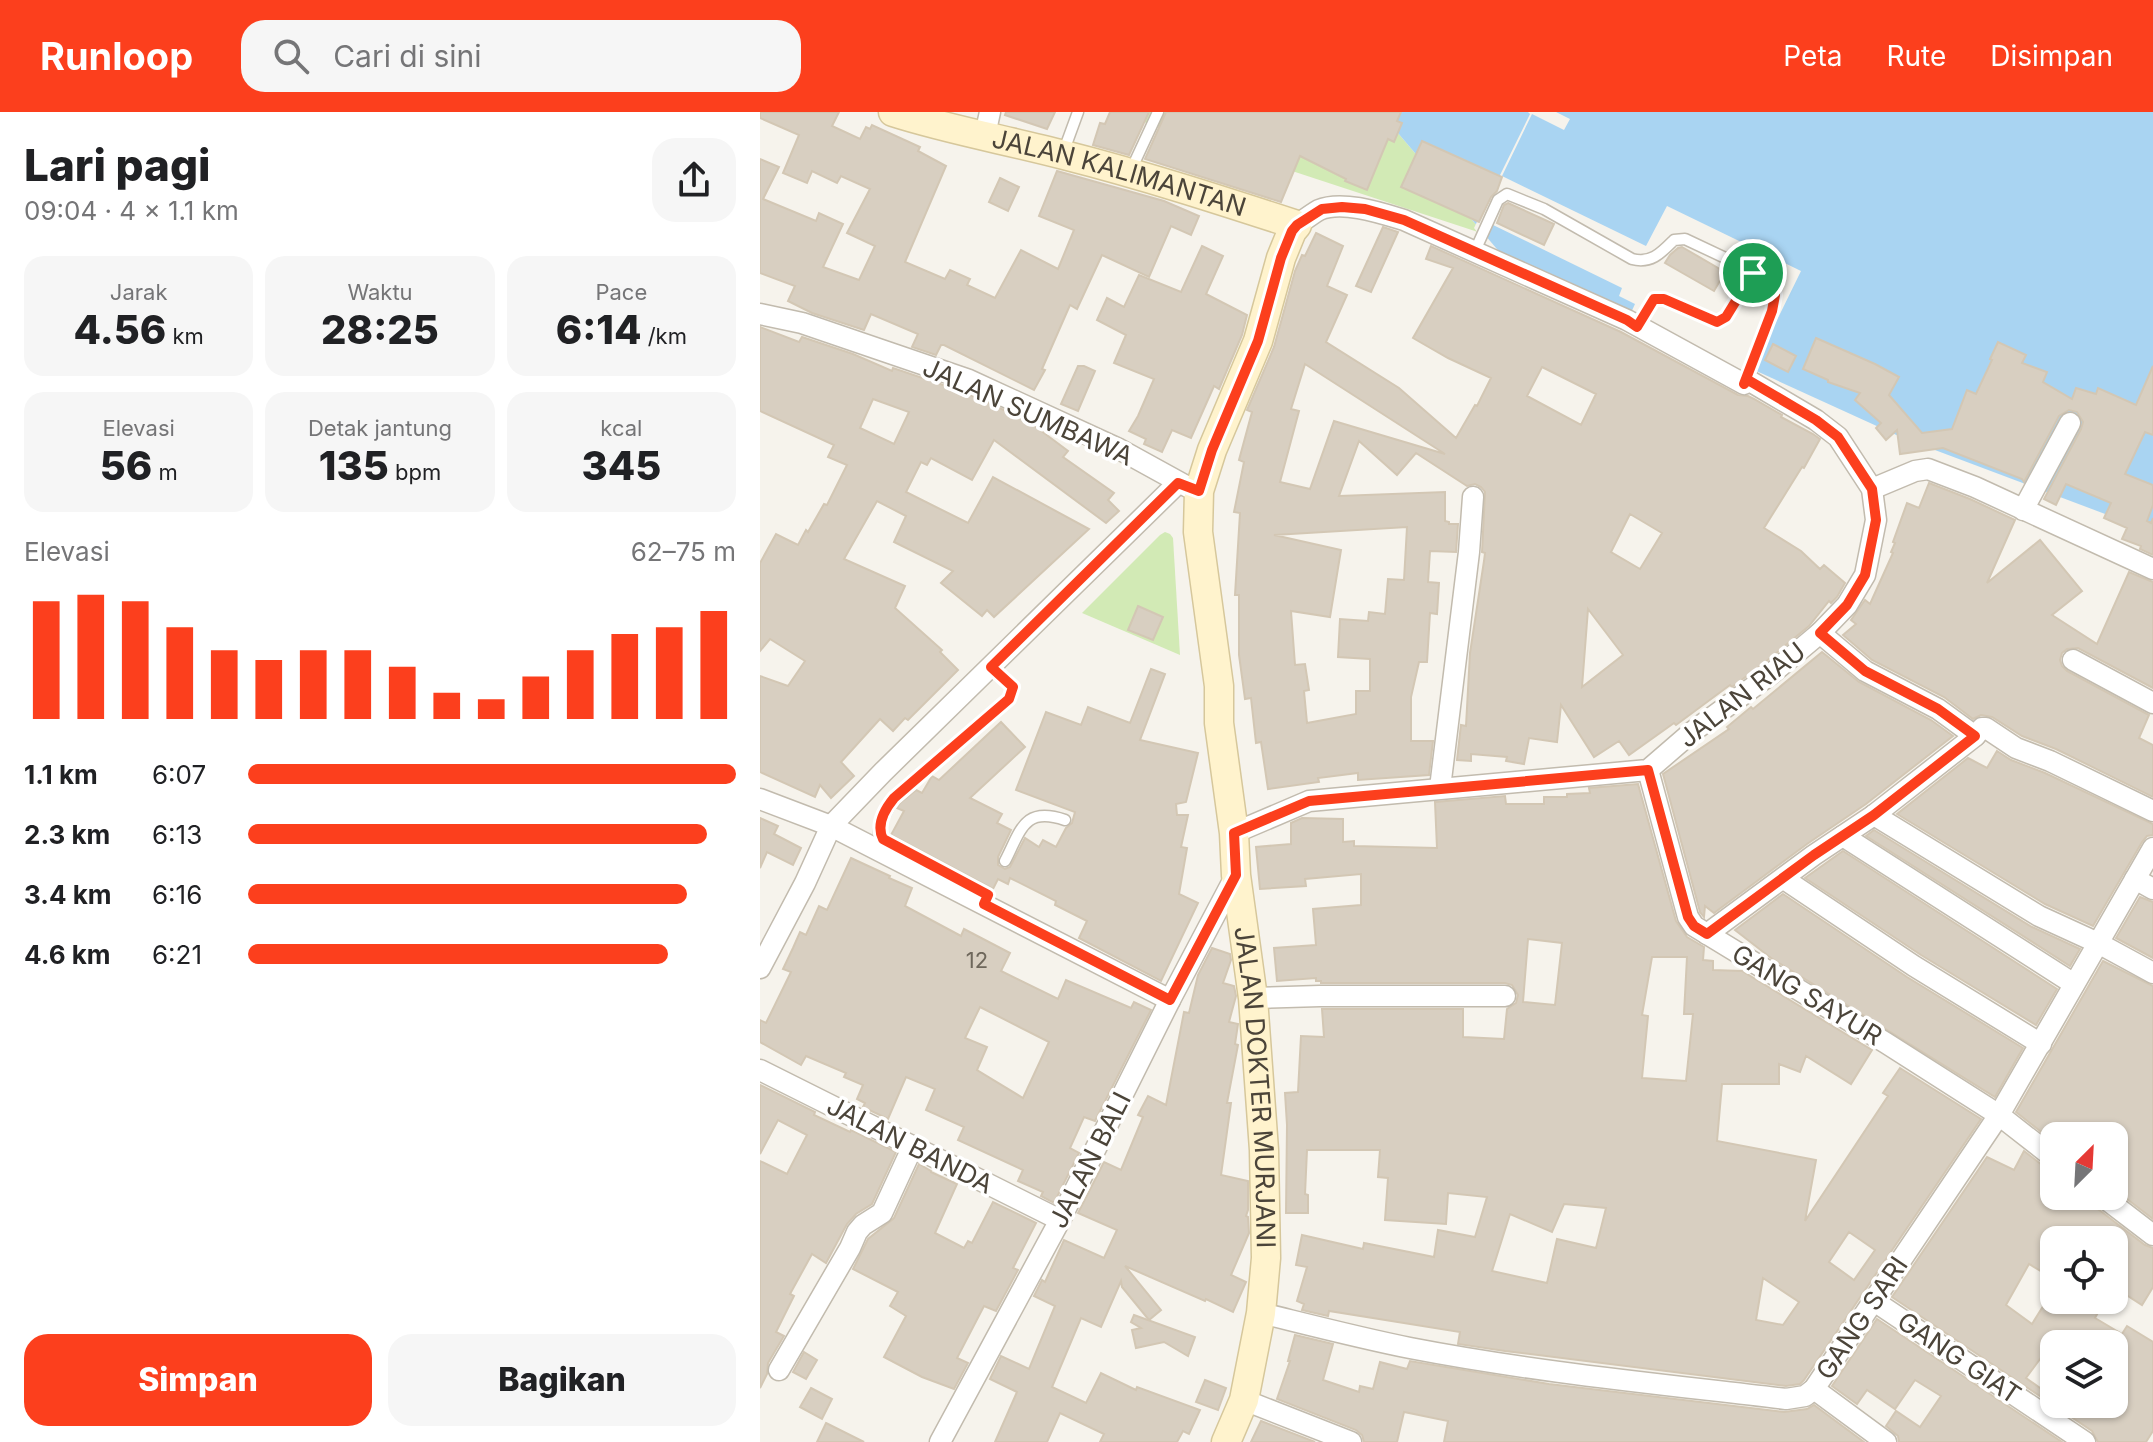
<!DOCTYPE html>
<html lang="id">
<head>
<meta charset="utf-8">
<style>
	body { margin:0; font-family:Inter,sans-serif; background:#f6f6f6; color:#202124; height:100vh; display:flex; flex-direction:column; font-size:30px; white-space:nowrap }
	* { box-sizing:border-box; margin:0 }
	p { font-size:26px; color:#757577 }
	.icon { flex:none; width:44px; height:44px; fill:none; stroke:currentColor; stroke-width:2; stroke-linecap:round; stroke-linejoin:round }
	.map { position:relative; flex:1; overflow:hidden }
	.sheet { display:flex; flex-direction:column; background:#fff; width:760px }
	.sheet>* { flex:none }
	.needle { width:52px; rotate:24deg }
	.tools { position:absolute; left:1280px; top:1010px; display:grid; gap:16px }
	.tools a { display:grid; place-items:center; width:88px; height:88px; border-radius:16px; background:#fff; box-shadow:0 2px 6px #0004; font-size:40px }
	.pin { position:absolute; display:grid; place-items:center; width:68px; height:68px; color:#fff; margin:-34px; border:4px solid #fff; border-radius:50%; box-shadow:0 2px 8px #0007 }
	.round { display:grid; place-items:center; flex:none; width:84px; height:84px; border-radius:24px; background:#f6f6f6 }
	.summary { display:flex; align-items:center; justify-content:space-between; height:136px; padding:0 24px }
	h1 { font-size:44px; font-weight:800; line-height:60px }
	.stats { display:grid; grid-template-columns:repeat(3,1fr); gap:12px; height:136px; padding:8px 24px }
	.stats div { display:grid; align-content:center; border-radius:20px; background:#f6f6f6; text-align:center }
	.stats b { font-size:40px; font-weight:800 }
	.stats small { font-size:22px; font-weight:400 }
	.stats p { font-size:22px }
	.chart { height:224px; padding:16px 24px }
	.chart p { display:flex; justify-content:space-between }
	.chart svg { width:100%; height:144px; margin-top:8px; stroke:#fc3f1d; stroke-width:6 }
	.action { display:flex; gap:16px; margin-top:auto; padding:16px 24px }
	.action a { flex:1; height:92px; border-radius:24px; background:#fc3f1d; color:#fff; font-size:32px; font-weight:800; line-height:92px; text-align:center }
	.action a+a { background:#f6f6f6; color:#202124 }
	ul { padding:0 24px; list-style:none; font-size:26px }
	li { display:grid; grid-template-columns:128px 96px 1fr; align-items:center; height:60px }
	li i { height:20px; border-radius:10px; background:#fc3f1d }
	header { display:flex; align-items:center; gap:48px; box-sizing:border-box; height:112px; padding:0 40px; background:#fc3f1d; color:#fff }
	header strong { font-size:38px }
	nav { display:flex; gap:44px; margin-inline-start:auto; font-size:28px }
	.search { width:560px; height:72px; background:#f6f6f6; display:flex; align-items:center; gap:20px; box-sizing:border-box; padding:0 28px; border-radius:24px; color:#757577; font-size:30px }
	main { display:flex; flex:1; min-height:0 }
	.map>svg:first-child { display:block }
</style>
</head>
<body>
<header>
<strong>Runloop</strong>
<div class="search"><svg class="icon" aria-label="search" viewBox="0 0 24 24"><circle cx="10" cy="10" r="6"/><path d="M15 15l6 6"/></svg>Cari di sini</div>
<nav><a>Peta</a><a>Rute</a><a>Disimpan</a></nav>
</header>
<main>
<section class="sheet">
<div class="summary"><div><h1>Lari pagi</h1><p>09:04 · 4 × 1.1 km</p></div><a class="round"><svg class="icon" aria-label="share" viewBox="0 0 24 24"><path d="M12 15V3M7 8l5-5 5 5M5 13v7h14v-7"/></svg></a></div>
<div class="stats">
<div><p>Jarak</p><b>4.56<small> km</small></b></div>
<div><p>Waktu</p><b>28:25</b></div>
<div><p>Pace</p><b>6:14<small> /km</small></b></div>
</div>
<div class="stats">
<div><p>Elevasi</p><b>56<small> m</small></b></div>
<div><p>Detak jantung</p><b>135<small> bpm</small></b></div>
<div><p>kcal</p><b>345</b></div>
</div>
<div class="chart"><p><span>Elevasi</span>62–75 m</p>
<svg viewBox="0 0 160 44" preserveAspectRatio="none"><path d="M5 44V8M15 44V6M25 44V8M35 44V16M45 44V23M55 44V26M65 44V23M75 44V23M85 44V28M95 44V36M105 44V38M115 44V31M125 44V23M135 44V18M145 44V16M155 44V11"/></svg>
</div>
<ul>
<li><b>1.1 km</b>6:07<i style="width:100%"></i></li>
<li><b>2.3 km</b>6:13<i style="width:94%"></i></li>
<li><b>3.4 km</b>6:16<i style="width:90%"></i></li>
<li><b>4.6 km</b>6:21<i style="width:86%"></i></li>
</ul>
<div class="action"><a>Simpan</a><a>Bagikan</a></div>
</section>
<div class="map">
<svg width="1393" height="1330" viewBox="0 0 1393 1330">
	<rect width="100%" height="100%" fill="#f6f3ec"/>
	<!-- green -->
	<g fill="#d2eab5">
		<path d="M353 0H620L724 122Z"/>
		<path d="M405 420 410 422 413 426 420 543 322 501 400 423Z"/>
	</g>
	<!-- water -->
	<path fill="#a9d4f2" d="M620 0H1393V420L1143 326 742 143Z"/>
	<!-- pier -->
	<path fill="#f6f3ec" d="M768 0H796L810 7 804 18 772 2 742 64 886 134 907 94 1041 159 991 261 869 205 875 192 859 184 862 176 731 112 723 127 714 116 770 2Z"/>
	<!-- building -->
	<g fill="#d8cfc1" stroke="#d3c7b4" stroke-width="2" fill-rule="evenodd">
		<path d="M0 0H79L72 14 100 27 106 15 110 17 112 13 160 35 158 39 186 54 145 150 185 167 190 158 210 167 207 173 235 186 261 138 298 157 314 118 279 104 297 59 404 89 439 104 431 123 411 114 389 165 342 143 317 197 310 193 282 257 285 258 274 278 184 233H181L176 243 152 235 158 222 111 202 104 218 52 201 28 189 35 174 0 161V47L19 55 3 87 56 109 59 101 83 112 63 155 99 168 115 134 87 121 110 77 81 64 77 71 52 59 47 71 23 61 39 23 0 6Z"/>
		<path d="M246 0H295L287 17 245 3Z"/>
		<path d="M350 0H389L369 43 333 33 340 11 345 12Z"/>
		<path d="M406 0H641L637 9 642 11 634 30 628 27 607 78 585 69 586 67 540 44 521 90 385 47Z"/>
		<path d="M662 29 742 65 737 79 731 85 719 110 641 75Z"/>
		<path d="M240 66 259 75 248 99 229 90Z"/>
		<path d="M748 91 794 112 784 133 737 111 744 93Z"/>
		<path d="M623 115 638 120 611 180 596 174Z"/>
		<path d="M556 121 583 134 567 174 587 183 566 230 639 276 696 326 715 293 717 294 731 266 688 246 653 226 693 156 666 147 671 134 861 220 978 283 988 284 994 287 1022 303 1021 305 1053 322 1060 327 1044 356 1042 355 1004 416 1041 439 1060 457 1064 453 1085 471 1077 485 1071 491 1069 489 1049 514 1003 552 972 575 970 573 916 613 914 611 869 643 859 629 834 645 801 593 797 630 769 626 764 652 746 649 747 645 711 642V649L697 648 701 613 706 614 710 541 724 449 725 441 722 440 725 380 721 375 715 372 707 374 656 341 637 363 599 329 579 384 685 380V409L689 410V412H698L696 440 670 439 668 470 679 471 677 502 670 501 667 550H659L651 585V629H673L669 663 598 668V661L558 666 559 670 508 677 501 630 496 631 491 586 485 587 479 543V483H475L480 401 474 400 484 350 479 348 492 300 487 298 514 235 535 159 542 143 545 144ZM545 252 685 342 574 309 550 377 520 370 539 299 531 297ZM782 255 836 282 821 313 767 284ZM870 402 902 421 880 457 851 440ZM647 415 644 468 628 467 625 502 609 500 608 509 580 507 578 545 610 547V579H596V602L547 611 544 579 549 578 545 552 535 553 531 499 570 505 581 438 514 423ZM828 497 863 543 822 575Z"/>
		<path d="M442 134 463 144 446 182 487 203 482 223 459 277 454 274 431 326 412 318 402 340 384 332 386 327 369 319 378 304 394 267 354 251 366 223 337 208 347 186 364 195 379 163 421 180Z"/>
		<path d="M922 135 965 160 954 179 905 151 910 143 918 136Z"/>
		<path d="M0 215 39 230 42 225 93 242 132 259 133 256 204 280 268 309 308 339 303 345 354 381 348 388 359 399 346 411 234 328 212 368 171 346 167 353 161 350 146 380 208 411 233 365 329 417 234 505 227 498 222 504 181 471 193 459 134 430 146 404 117 389 84 447 145 474 135 496 182 538 180 540 198 558 148 608 145 606 133 619 120 607 81 650 94 664 71 686 60 673 55 685 0 660V564L28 574 45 549 10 527 0 539V451L16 422 38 433 46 418 48 420 64 392 67 393 87 353 68 345 74 333 0 299ZM113 287 149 300 134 332 100 316Z"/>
		<path d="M1056 226 1115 252 1139 265 1129 283 1162 321 1192 317 1207 278 1216 282 1232 248 1230 247 1238 230 1266 243 1262 251 1287 260 1283 270 1312 287 1316 276 1336 282 1338 276 1376 293 1393 254V323L1385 320 1365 362 1393 373V393L1387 409 1391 411 1393 406V443L1380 437 1381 434 1362 427 1367 416 1344 406 1351 391 1306 372 1296 393 1284 387 1321 317 1323 310 1317 300 1309 298 1299 304 1264 370 1262 367 1183 336 1140 342 1137 318 1126 328 1116 316 1121 311 1095 288 1100 281 1068 270V268L1043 257Z"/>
		<path d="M1013 232 1036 244 1028 260 1005 248Z"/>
		<path d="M318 254H324L335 259 318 299 301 292Z"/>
		<path d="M1169 371 1210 387 1255 408 1227 471 1280 428 1322 479 1292 503 1337 532 1369 460 1393 470V576L1318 536 1307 537 1302 541 1300 548 1302 554 1307 559 1389 603 1379 626 1393 633V685L1296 637 1262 624 1232 605 1221 603 1213 607 1184 585 1112 548 1083 523 1096 512 1091 508 1105 488 1110 492 1119 472 1133 441 1131 440 1135 431 1133 430 1147 391 1159 396Z"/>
		<path d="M378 494 403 505 393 528 368 518Z"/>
		<path d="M1062 540 1099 570 1171 608 1193 624 1106 692 1047 732 954 801 945 794 944 805 940 800 903 662 969 617 967 615 991 595 993 597Z"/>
		<path d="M391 557 405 562 380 628 438 641 426 690 416 692 417 703H428L421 735 427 736 419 782 438 791 401 869 319 826 327 809 295 793 296 789 250 766 248 772 238 767 233 777 131 723 144 699 137 696 140 691 156 678 162 681 172 664 179 668 241 610 265 635 210 686 242 702 237 711 251 718 238 745V753L245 757 250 755 265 726 279 735 283 728 296 735 306 716 312 711 315 700 256 678 286 600 321 613 328 595 370 611Z"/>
		<path d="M1237 639 1251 648 1285 661 1393 712V723L1387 724 1382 730 1333 814 1285 792 1137 702 1208 646 1227 656Z"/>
		<path d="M878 672 916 809 927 825 944 835 943 848 953 849V858L982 859 1112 938 1091 972 1046 944 1040 960 1019 952V972H962L957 1029 1056 1048 1045 1109 1128 984 1123 981 1140 956 1221 1007 1044 1268 1040 1272 1026 1274 745 1239 698 1232 700 1220 569 1199 568 1204 542 1198 544 1192 537 1189 547 1155 536 1153 542 1123 603 1137 604 1131 674 1145 678 1118 715 1125 727 1085 688 1081 686 1112 625 1108 628 1066 618 1065 620 1038H547L545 1082 548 1083V1101H526L527 1013 525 981 538 980 541 924 564 925 562 897H703V925L744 927 747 897 756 891 758 883 752 873 745 871H561V869H556V866L517 869 514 836 556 833 553 797 601 793V762L545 767 546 774 500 777 496 735 531 732V711L542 706 583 707V730L594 729V734L677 736 675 690 745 684 746 692H784V685H807V682L830 681 829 676ZM768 827 802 831 795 893 763 890ZM892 845H927L924 902H933L926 969 882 966 888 904 882 903ZM804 1092 846 1096 836 1136 797 1127 787 1171 732 1159 750 1102 792 1120ZM1089 1120 1115 1138 1094 1168 1069 1150ZM1003 1166 1039 1190 1023 1213 996 1208Z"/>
		<path d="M0 706 18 714 14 722 41 736 33 753 7 740 0 756Z"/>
		<path d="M1114 718 1272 815 1320 837 1310 854 1106 724Z"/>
		<path d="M1083 739 1297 877 1276 913 1161 843 1045 766Z"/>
		<path d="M91 746 130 764 129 766 152 776 145 794 201 824 204 817 250 841 241 859 298 887 306 868 371 896 374 890 391 898 335 1009 324 1005 310 1036 319 1041 294 1091 281 1084 283 1080 258 1069 263 1058 198 1028 204 1015 166 998 175 977 146 965 128 1007 103 995 105 991 97 987 103 973 84 965 86 961 46 944 41 953 0 930V908L6 911 31 860 23 857 33 836 40 820 46 823 59 794 67 798ZM220 895 289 930 263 986 217 958 227 935 205 926Z"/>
		<path d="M1023 782 1147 865 1263 936 1235 985 1011 846 975 818Z"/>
		<path d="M1380 785 1393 790V846L1356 826Z"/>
		<path d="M452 836 470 842 471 848 463 871 474 874 476 884 469 910 478 912 475 932 478 933 467 991H471L461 1063 488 1069V1098L486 1104 488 1105 489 1121 471 1163 486 1170 473 1200 446 1187 445 1189 365 1154 401 1198 389 1208 362 1175 361 1169 341 1215 321 1206 292 1275 326 1291 341 1261 376 1278 377 1275 440 1298 429 1322 423 1319 417 1330H340L344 1322 300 1301 287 1330H235L257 1280 230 1267 241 1244 269 1257 295 1194 274 1184 282 1168 285 1170 304 1128 344 1146 357 1118 318 1101 344 1050 361 1058 383 1005 378 1003 388 984 406 993 424 900 429 901 438 863Z"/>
		<path d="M1343 849 1393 874V1107L1354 1077V1024H1294V1030L1256 1000Z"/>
		<path d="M0 973 55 1000 54 1003 90 1020 91 1018 136 1040 112 1092 96 1102 87 1112 66 1151 52 1142 30 1182 34 1184 16 1220 24 1224 8 1251 7 1262 0 1276V1049L27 1062 47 1023 18 1008 0 1042Z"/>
		<path d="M1264 1039 1286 1056 1294 1059V1084H1324L1330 1087 1334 1094 1385 1133 1393 1136V1175L1382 1193 1354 1175V1128H1294V1167L1269 1152 1246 1193 1272 1212 1287 1188H1345L1335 1206 1362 1222 1367 1214 1393 1230V1319L1386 1330H1338L1332 1319 1132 1185 1227 1045 1254 1058ZM1300 1220 1322 1232H1354V1292H1294V1286L1266 1266Z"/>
		<path d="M159 1052 171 1059V1060L197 1072 175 1121 204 1136 208 1129 212 1131 233 1090 276 1111 253 1156 258 1158 236 1199 224 1194 197 1246 208 1251 194 1277 162 1265 124 1245 146 1204 130 1194 138 1180 93 1157 108 1127 134 1106Z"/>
		<path d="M374 1203 435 1225 428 1244 404 1230 376 1236 372 1218 381 1216 371 1210Z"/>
		<path d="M1117 1207 1302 1330H1139L1138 1324 1126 1314 1136 1299 1160 1315 1181 1284 1155 1268 1135 1297 1107 1278 1097 1292 1072 1274Z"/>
		<path d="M535 1223 573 1232 563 1268 599 1280 600 1274 613 1277 620 1250 647 1257 650 1249 789 1272 1024 1300 1047 1297 1054 1293 1104 1330H684L688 1309 644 1300 637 1330H604L602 1323 596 1318 517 1287 530 1249H528Z"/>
		<path d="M44 1240 57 1248 46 1267 33 1260Z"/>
		<path d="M445 1268 466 1276 458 1298 436 1290Z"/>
		<path d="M51 1276 72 1287 62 1307 40 1295Z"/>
		<path d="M501 1309 555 1330H491Z"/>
		<path d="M66 1311 104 1330H57Z"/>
	</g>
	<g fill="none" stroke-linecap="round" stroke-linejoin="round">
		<!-- lane casing -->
		<g stroke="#c2bbae" stroke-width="13">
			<g id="lane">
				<path d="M303 41 318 0"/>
				<path d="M371 58 398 0"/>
				<path d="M714 141 738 88 747 82 784 97 872 147C891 152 901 141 914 128L925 127 976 151 1008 172 1015 183 1012 199 985 270"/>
				<path d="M877 215 894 187H904L957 210 966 205 993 161"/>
				<path d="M245 749C261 718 264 694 305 708"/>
				<path d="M228 783 129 731 123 727 119 720 120 711 134 686 249 587 253 575 231 555"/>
			</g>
		</g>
		<!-- street casing -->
		<g stroke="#c2bbae" stroke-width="23">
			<g id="street">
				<path d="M225 23 230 0"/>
				<path d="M0 202 42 211 209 268 359 337 428 375"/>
				<path d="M1112 377 1155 359 1168 357 1215 375 1393 457"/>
				<path d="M1263 398 1310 311"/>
				<path d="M1313 548 1393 591"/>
				<path d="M1215 624 1222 616H1226L1256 636 1290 649 1393 699"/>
				<path d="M888 658 928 805 934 814 1126 931 1239 1003 1294 1046"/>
				<path d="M680 676 709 440 713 385"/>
				<path d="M0 687 71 714 410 888"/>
				<path d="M1114 703 1279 804 1338 831 1393 861"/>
				<path d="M474 721 549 689 888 658 932 620 1011 562 1060 521 1087 493 1105 463 1116 408 1112 377 1078 325 1056 308 988 268 984 272 867 208 644 108C621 101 582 88 559 98 552 102 544 108 537 113"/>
				<path d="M1083 724 1314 872"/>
				<path d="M1024 767 1154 854 1281 932"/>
				<path d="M1375 767 1393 777"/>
				<path d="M947 822 1054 743 1114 703 1215 624 1178 597 1105 559 1060 521"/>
				<path d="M0 856 45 771 71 714 123 660 418 371"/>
				<path d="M493 886 560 884H745"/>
				<path d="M0 958 300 1108"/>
				<path d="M1342 1084 1393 1123"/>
				<path d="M1114 1189 1325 1330"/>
				<path d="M501 1201C550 1213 600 1226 650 1236 774 1260 901 1272 1026 1287L1045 1284 1054 1277 1239 1003 1393 736"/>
				<path d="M19 1258 90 1136 97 1120 103 1113 122 1101 153 1034"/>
				<path d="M1054 1277 1126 1330"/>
				<path d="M484 1288 591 1330"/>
				<path d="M180 1330 300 1108 410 888 476 763"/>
			</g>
		</g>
		<!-- secondary casing -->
		<g stroke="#d6c79b" stroke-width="31">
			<g id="secondary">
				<path id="s1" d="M133 0C189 18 247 28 304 43 383 63 460 88 537 113L532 119 521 146 498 229 452 338 439 379 438 420 459 574V611L474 721 476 763 493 886 504 1038 506 1146 501 1201 484 1288 466 1330"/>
			</g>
		</g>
		<!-- lane -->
		<use href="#lane" stroke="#fff" stroke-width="10"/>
		<!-- street -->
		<use href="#street" stroke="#fff" stroke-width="20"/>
		<!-- secondary -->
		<use href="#secondary" stroke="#fff3cd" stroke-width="28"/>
	</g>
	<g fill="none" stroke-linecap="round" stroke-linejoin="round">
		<!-- route casing -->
		<g stroke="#fff" stroke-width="16">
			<path id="route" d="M582 95 605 97 644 108 867 208 877 215 894 187H904L957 210 966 205 993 161 1008 172 1015 183 1012 199 984 272 988 268 1056 308 1078 325 1112 377 1116 408 1105 463 1087 493 1060 521 1105 559 1178 597 1215 624 1114 703 1054 743 947 822 934 814 928 805 888 658 549 689 474 721 476 763 410 888 224 792 228 783 123 727C116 713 125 697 134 686L249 587 253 575 231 555 418 371 439 379 452 338 498 229 521 146 532 119 537 113 562 97Z"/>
		</g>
		<!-- route -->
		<use href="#route" stroke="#fc3f1d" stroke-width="10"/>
	</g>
	<g text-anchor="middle" stroke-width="7" stroke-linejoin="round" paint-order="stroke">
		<!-- number labels -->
		<g font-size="22" fill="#6e675b">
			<text x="217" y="856">12</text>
		</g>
		<!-- street labels -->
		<g font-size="26" fill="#4b4439" stroke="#fff">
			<text dy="9" stroke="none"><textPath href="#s1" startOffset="234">JALAN KALIMANTAN</textPath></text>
			<text transform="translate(268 300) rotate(24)" y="9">JALAN SUMBAWA</text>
			<text transform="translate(982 583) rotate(-38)" y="9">JALAN RIAU</text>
			<text transform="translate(1047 883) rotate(31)" y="9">GANG SAYUR</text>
			<text dy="9" stroke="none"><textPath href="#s1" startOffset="1304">JALAN DOKTER MURJANI</textPath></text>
			<text transform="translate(150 1033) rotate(27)" y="9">JALAN BANDA</text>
			<text transform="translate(330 1048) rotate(-63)" y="9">JALAN BALI</text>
			<text transform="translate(1102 1206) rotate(-56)" y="9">GANG SARI</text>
			<text transform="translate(1199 1246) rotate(34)" y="9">GANG GIAT</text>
		</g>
	</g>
</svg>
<div class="tools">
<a><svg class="needle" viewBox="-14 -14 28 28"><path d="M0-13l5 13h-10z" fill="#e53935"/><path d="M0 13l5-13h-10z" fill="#757577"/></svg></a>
<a><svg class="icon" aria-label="locate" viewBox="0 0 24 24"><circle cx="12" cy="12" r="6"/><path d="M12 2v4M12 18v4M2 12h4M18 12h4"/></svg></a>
<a><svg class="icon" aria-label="layers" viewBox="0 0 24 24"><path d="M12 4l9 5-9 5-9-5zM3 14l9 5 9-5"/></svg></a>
</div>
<div class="pin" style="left:993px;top:161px;background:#1e9e55"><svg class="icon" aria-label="arrive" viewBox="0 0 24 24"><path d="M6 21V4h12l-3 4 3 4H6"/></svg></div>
</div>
</main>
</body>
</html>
